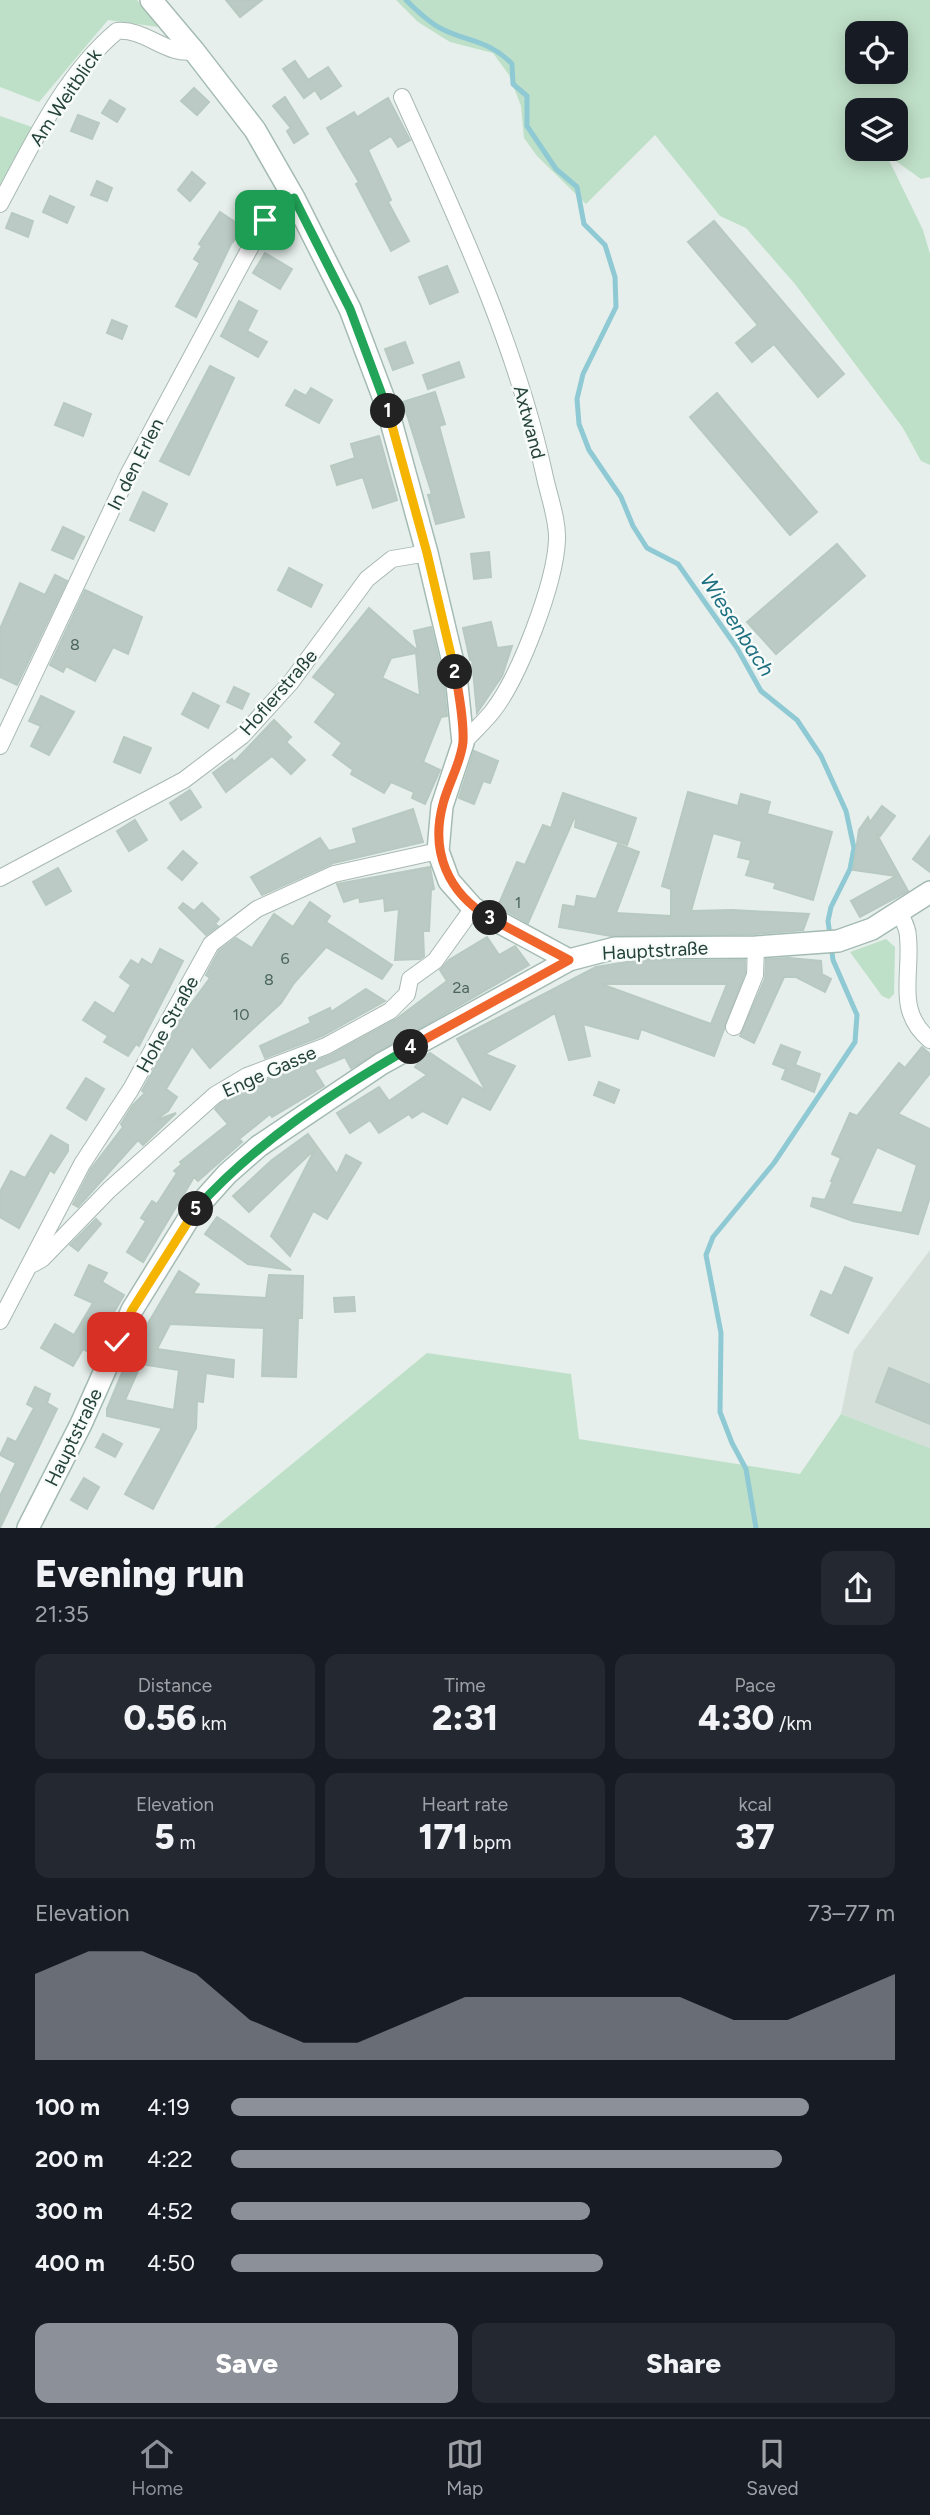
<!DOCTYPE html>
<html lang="en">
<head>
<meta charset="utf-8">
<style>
	body { margin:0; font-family:Figtree,sans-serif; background:#242831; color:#f1f3f6; height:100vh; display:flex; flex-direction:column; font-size:26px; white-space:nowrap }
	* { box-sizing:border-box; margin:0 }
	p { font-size:23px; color:#9ea1a6 }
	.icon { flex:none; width:38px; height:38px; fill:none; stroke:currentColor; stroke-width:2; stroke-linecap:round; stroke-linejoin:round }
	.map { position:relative; height:1528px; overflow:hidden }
	.panel { display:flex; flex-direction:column; background:#171b24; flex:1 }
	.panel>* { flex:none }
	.fabs { position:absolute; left:845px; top:21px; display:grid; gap:14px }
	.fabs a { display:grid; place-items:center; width:63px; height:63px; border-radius:14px; background:#171b24; box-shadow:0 4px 18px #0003; font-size:35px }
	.pin { position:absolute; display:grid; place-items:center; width:60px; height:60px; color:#fff; margin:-30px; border-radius:14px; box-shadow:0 4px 10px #0006 }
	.km { position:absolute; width:35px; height:35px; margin:-18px; border-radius:50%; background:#222; color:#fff; font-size:19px; line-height:35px; text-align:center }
	.round { display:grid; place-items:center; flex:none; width:74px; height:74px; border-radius:14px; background:#242831 }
	.head { display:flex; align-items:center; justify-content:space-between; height:119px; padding:0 35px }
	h1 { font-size:38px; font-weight:800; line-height:52px }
	.figures { display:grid; grid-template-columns:repeat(3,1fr); gap:10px; height:119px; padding:7px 35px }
	.figures div { display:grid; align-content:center; border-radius:14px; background:#242831; text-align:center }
	.figures b { font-size:35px; font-weight:800 }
	.figures small { font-size:19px; font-weight:400 }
	.figures p { font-size:19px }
	.chart { height:196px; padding:14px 35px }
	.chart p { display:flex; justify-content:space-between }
	.chart svg { width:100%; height:126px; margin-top:7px; fill:#8c9099; opacity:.7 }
	.action { display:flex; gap:14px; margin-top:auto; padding:14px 35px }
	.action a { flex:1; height:80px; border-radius:14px; background:#8c9099; color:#fff; font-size:28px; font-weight:800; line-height:80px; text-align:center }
	.action a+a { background:#242831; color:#f1f3f6 }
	ul { padding:0 35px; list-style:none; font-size:23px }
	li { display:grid; grid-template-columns:112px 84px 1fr; align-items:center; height:52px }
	li i { height:18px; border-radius:9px; background:#8c9099 }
	.tabs { display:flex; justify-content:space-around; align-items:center; height:98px; border-top:2px solid #363941; background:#171b24; font-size:19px; color:#9ea1a6 }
	.tabs a { display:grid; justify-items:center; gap:4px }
	.tabs .on { color:#8c9099 }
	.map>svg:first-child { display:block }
</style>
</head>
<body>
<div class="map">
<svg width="930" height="1528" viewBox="0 0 930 1528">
	<rect width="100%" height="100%" fill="#e6efeb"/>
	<!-- built -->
	<path fill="#d4dfda" d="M930 1250V1448L841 1414 854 1351Z"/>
	<!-- green -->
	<g fill="#bfe0c8" fill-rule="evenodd">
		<path d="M0 0H137L158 27 108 20 39 102 0 87Z"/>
		<path d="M396 0H930V177L921 179 886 154 923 230 930 254V465L921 461 903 428 795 284 746 228 720 216 655 135 586 204 537 156 524 138 521 106 509 75 493 53 450 42 418 22ZM858 33H896V72H858ZM896 110V149H858V110Z"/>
		<path d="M0 116 32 127 0 188Z"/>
		<path d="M886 939 895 947 894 994 889 999 882 996 850 952Z"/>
		<path d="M427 1353 571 1374 579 1439 800 1474 841 1414 930 1448V1528H214Z"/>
	</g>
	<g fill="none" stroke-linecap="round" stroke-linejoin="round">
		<!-- stream -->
		<g stroke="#8ec9d4" stroke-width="5">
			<path d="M406 0C416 10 427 21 440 28 466 42 490 40 512 64L513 84 527 96V126L556 169 577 187 584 224 605 245 615 277 616 307 583 374 577 399 579 424 589 450 621 497 633 526 647 548 678 564 737 648 761 691 797 720 821 756 846 811 854 848 850 869 831 907 828 921 830 935"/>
			<path d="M756 1528 746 1469 732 1443 720 1412 721 1333 706 1255 713 1237 774 1163 855 1042 857 1015 833 960 831 945"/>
		</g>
	</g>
	<!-- building -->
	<g fill="#bbcac4" stroke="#b8c9c2" stroke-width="2" fill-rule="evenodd">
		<path d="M226 0H262L240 17Z"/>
		<path d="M295 61 311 84 308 80 328 67 341 86 321 99 315 90 304 98 283 69Z"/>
		<path d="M194 88 209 102 197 115 181 101Z"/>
		<path d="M285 97 308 134 294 143 287 131 291 128 273 106Z"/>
		<path d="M388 98 410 140 398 147 391 136 368 150 391 200 388 202 409 241 391 251 356 184 359 182 327 128 354 112 357 117Z"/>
		<path d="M110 100 125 109 117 122 102 113Z"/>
		<path d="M78 115 99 123 92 139 71 131Z"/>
		<path d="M192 172 205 183 190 201 178 190Z"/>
		<path d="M97 181 112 188 107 201 91 195Z"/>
		<path d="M50 196 74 207 67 223 43 212Z"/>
		<path d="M220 212 244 228 231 244 196 317 176 306 200 263 194 259 202 246 199 244Z"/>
		<path d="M12 213 33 221 28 237 6 228Z"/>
		<path d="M714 221 844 374 818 397 774 344 752 362 736 343 758 325 688 242Z"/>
		<path d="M265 253 292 269 280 289 253 273Z"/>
		<path d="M447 266 458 292 430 304 419 277Z"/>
		<path d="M239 301 257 311 247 331 267 342 258 357 221 336Z"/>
		<path d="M112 320 127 326 122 339 107 333Z"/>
		<path d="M405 342 413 363 393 370 385 349Z"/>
		<path d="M459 362 464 377 428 389 423 375Z"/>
		<path d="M210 366 234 378 189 475 160 461Z"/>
		<path d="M311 388 332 400 319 423 286 405 295 390 306 396Z"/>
		<path d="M435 392 445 424 439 426 464 517 436 524 428 495 432 494 403 402Z"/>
		<path d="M717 393 817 512 790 535 690 417Z"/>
		<path d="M64 403 91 414 83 436 55 425Z"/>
		<path d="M379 436 397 500 373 508 363 477 337 485 331 466 355 458 351 444Z"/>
		<path d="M143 492 167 504 154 531 130 520Z"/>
		<path d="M63 527 84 537 73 559 52 550Z"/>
		<path d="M837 544 865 576 776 654 747 622Z"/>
		<path d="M489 552 491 577 474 579 471 554Z"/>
		<path d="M289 568 322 585 311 607 278 590Z"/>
		<path d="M55 575 67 581 17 685 0 677V629L20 583 45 595Z"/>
		<path d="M85 590 142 617 128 654 113 647 95 681 66 666 63 672 50 665Z"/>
		<path d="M369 608 418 651 414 631 431 627 443 677 447 716 441 717 423 762 440 770 425 804 412 798 414 792 391 782 384 793 351 774 353 770 333 755 342 743 315 722 336 694 313 677ZM416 653 420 696 382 678 391 658Z"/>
		<path d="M491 622 497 648 512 646 502 676 477 713 472 660H470L463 628Z"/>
		<path d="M234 687 249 694 242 709 227 702Z"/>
		<path d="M193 693 219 706 208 728 182 714Z"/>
		<path d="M41 696 74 712 49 755 31 746 41 726 29 721Z"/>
		<path d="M274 720 291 737 286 742 305 760 291 774 272 756 226 792 213 773 232 759 234 762Z"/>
		<path d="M124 737 151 748 140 773 114 762Z"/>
		<path d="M474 751 498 761 490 783 483 781 474 804 459 798Z"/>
		<path d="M190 790 201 807 181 820 170 803Z"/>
		<path d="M688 792 738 806 741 794 770 802 767 814 832 832 813 900 774 888 776 883 746 875 751 860 738 857 742 841 713 833 691 911 732 910 809 914 803 930 755 934 611 936 559 927 563 905 575 907 577 896 596 899 618 844 639 852 616 913 671 916V889L662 886Z"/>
		<path d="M563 793 636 818 627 845 575 827 576 819 574 818 528 923 498 906 517 862 525 865 543 825 551 828Z"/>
		<path d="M882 806 895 816 880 836 876 833 908 891 860 917 851 901 896 876 853 870 859 830 868 817 870 822Z"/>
		<path d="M413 809 423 842 338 862 340 860 262 895 251 877 320 838 329 851 357 843 353 829Z"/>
		<path d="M135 820 147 840 129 851 117 831Z"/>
		<path d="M930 836V872L913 859Z"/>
		<path d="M183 851 197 863 182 880 168 868Z"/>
		<path d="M430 867 434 889 431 890 429 931H423L424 956 420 959 395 960 399 909 385 911 384 898 360 902 359 897 344 902 337 884Z"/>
		<path d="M58 868 71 891 46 905 33 882Z"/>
		<path d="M310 902 330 916 326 922 392 965 382 979 326 947 294 983 281 1003 210 1068 192 1046 166 1089 177 1097 168 1111 154 1121 176 1113 143 1145 138 1140 78 1207 73 1204 91 1169 123 1127 121 1124 133 1105 145 1093 142 1091 185 1012 210 978 206 975 219 951 236 938 252 948 274 914 293 927Z"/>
		<path d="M183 903 194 911 202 903 219 919 215 924 218 926 206 935 179 908Z"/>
		<path d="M487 937 499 955 515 946 529 965 351 1068 345 1057 314 1070 324 1086 272 1117 270 1114 239 1139 242 1142 198 1181 194 1177 143 1262 127 1252 146 1221 141 1218 152 1201 157 1204 177 1173 174 1171 182 1164 180 1162 228 1124 215 1109 221 1103 252 1085 331 1055 395 1020 447 981 440 970 449 960Z"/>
		<path d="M160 949 183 961 139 1046 136 1044 128 1056 104 1042 108 1036 83 1020 95 1002 114 1014 131 985 120 977 131 960 139 965 142 959 152 965Z"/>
		<path d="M789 958 821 961 822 974 831 979 825 992 796 977H784L754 1043 740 1036 765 979 766 959Z"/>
		<path d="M745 960V973L714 1056 641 1029 638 1039 583 1024 590 1056 569 1060 555 1013 485 1054 515 1066 490 1110 462 1096 447 1124 423 1111 412 1118 409 1114 379 1133 370 1120 350 1133 337 1113 379 1087 389 1101 427 1075 415 1067 422 1058 430 1053 486 1091 457 1039 596 967 633 961ZM601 984H727L711 1024Z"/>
		<path d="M366 989 385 1001 322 1036 265 1058 260 1046 311 1023 309 1018 330 1008 331 1012Z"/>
		<path d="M781 1045 800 1052 795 1065 820 1074 814 1092 782 1079 786 1069 773 1064Z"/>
		<path d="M922 1047 930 1054V1073L898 1114 930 1129V1197L918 1234 853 1221 811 1206 813 1198 825 1200 833 1181H831L841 1158 832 1154 850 1113 857 1116 899 1063 905 1068ZM877 1147 917 1165 902 1213 851 1204Z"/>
		<path d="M86 1078 104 1089 86 1120 67 1108Z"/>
		<path d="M599 1082 619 1090 614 1103 594 1095Z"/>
		<path d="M308 1134 337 1174 346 1155 361 1163 327 1219 313 1211 290 1256 271 1236 315 1149 249 1212 233 1196 272 1160Z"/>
		<path d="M51 1135 68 1145V1151L54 1173 50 1170 19 1228 0 1217V1192L11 1171 25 1178Z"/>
		<path d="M217 1217 226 1223 291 1270 248 1264 215 1241 205 1234Z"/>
		<path d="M96 1219 101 1224 78 1251 70 1245Z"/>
		<path d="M89 1265 107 1273 102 1282 124 1295 90 1353 83 1349 73 1366 41 1348 55 1324 74 1335 93 1303 75 1295Z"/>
		<path d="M845 1267 872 1278 848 1333 811 1315 821 1291 832 1296Z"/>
		<path d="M179 1271 199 1284 193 1294 266 1298 269 1275 303 1276 302 1318H298L296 1377 262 1376 264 1328 170 1324 157 1349 234 1360 233 1377 206 1373 203 1402 197 1401 196 1428 153 1509 125 1494 162 1428 107 1416V1409L130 1354ZM141 1364 179 1370 174 1410 125 1400Z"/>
		<path d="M354 1297 355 1311 335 1312 334 1298Z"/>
		<path d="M889 1368 930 1385V1424L876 1402Z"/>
		<path d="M35 1387 50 1394 47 1403 57 1409 0 1528V1496L16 1463 0 1455 8 1438 16 1442 34 1408 27 1404Z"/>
		<path d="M103 1434 122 1444 115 1457 96 1447Z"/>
		<path d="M84 1478 99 1487 87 1509 71 1500Z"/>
	</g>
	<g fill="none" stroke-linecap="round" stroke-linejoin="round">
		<!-- street casing -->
		<g stroke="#a8b8b2" stroke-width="18">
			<g id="street">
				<path d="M402 97C457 219 515 341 544 473 548 494 558 519 557 540 555 584 519 678 492 712 483 723 472 733 463 743"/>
				<path d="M0 204C31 146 65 74 117 31 145 28 168 57 194 51"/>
				<path d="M0 746 129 473 265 220 294 198"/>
				<path d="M0 878 184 780 242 736 291 682 367 579 392 559 427 553"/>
				<path d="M899 912C903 920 908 928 908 937 912 976 895 1011 930 1040"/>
				<path d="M734 1027 755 975 756 947"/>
				<path d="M33 1264 42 1259 109 1190 215 1095 247 1076 326 1046 390 1011 407 994 410 979 435 961 473 908"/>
				<path d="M0 1321 82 1164 131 1089 211 944 257 909 334 874 438 851"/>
			</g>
		</g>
		<!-- secondary casing -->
		<g stroke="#a4bbb3" stroke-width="24">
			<g id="secondary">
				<path d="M151 0 194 51 255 130 294 198 350 309 387 407 427 553 456 675 463 743 442 806 438 851 449 881 473 908 569 960"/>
				<path d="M28 1528 81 1424 132 1310 192 1213 227 1174 259 1146 381 1064 569 960 615 948 756 947 838 941 872 929 930 892"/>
			</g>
		</g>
		<!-- street -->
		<use href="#street" stroke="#fff" stroke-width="16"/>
		<!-- secondary -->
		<use href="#secondary" stroke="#fff" stroke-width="21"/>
	</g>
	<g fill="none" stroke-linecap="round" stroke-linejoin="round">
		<!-- split-1 casing -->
		<g stroke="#fff" stroke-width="14">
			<path id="split-1" d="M265 220 294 198 350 309 388 411"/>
		</g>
		<!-- split-2 casing -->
		<g stroke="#fff" stroke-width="14">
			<path id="split-2" d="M388 411 427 553 455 672"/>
		</g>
		<!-- split-3 casing -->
		<g stroke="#fff" stroke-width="14">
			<path id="split-3" d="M455 672C459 694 464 721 463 742 461 763 448 784 443 804 430 852 448 893 490 918"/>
		</g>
		<!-- split-4 casing -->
		<g stroke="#fff" stroke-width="14">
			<path id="split-4" d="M411 1047 569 960 490 918"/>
		</g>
		<!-- split-5 casing -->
		<g stroke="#fff" stroke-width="14">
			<path id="split-5" d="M196 1209C256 1142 333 1092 411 1047"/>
		</g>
		<!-- split-6 casing -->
		<g stroke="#fff" stroke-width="14">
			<path id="split-6" d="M117 1342 132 1310 196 1209"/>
		</g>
		<!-- split-1 -->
		<use href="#split-1" stroke="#22a559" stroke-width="9"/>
		<!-- split-2 -->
		<use href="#split-2" stroke="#f5b400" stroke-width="9"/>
		<!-- split-3 -->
		<use href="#split-3" stroke="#f0652b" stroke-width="9"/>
		<!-- split-4 -->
		<use href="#split-4" stroke="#f0652b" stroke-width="9"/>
		<!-- split-5 -->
		<use href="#split-5" stroke="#22a559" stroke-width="9"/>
		<!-- split-6 -->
		<use href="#split-6" stroke="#f5b400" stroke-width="9"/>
	</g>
	<g text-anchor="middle" stroke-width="5" stroke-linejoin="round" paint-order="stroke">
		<!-- number labels -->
		<g font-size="16" fill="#4a645c">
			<text x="75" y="650">8</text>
			<text x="518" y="908">1</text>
			<text x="285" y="964">6</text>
			<text x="269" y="985">8</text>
			<text x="461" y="993">2a</text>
			<text x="241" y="1020">10</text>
		</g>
		<!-- street labels -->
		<g font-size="19" fill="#24423a" stroke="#f7fbf9">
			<text transform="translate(65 97) rotate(-56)" y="7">Am Weitblick</text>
			<text transform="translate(530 422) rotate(75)" y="7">Axtwand</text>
			<text transform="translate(135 464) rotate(-63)" y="7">In den Erlen</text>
			<text transform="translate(278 692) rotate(-49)" y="7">Hoflerstraße</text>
			<text transform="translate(655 950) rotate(-3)" y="7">Hauptstraße</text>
			<text transform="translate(167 1024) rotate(-61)" y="7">Hohe Straße</text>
			<text transform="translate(269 1071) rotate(-24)" y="7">Enge Gasse</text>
			<text transform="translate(73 1437) rotate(-64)" y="7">Hauptstraße</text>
		</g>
		<!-- water labels -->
		<g font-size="21" font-style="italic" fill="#1c6f80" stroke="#f7fbf9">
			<text transform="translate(737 625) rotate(57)" y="7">Wiesenbach</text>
		</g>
	</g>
</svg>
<div class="fabs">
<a><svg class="icon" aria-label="locate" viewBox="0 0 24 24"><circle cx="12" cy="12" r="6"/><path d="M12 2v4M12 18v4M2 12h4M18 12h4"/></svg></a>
<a><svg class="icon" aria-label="layers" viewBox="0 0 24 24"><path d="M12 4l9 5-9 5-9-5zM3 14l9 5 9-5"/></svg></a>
</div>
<div class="pin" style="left:265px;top:220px;background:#1e9e55"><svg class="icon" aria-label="arrive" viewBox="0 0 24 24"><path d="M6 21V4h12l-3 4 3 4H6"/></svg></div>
<div class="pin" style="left:117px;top:1342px;background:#d93025"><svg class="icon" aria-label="check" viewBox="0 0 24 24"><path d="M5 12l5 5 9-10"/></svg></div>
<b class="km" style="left:388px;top:411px">1</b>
<b class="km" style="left:455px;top:672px">2</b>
<b class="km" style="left:490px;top:918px">3</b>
<b class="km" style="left:411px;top:1047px">4</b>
<b class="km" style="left:196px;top:1209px">5</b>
</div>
<section class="panel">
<div class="head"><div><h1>Evening run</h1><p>21:35</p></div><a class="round"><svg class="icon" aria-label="share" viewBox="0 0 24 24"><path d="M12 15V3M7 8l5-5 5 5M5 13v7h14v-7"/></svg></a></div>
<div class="figures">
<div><p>Distance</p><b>0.56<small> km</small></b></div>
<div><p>Time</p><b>2:31</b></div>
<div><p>Pace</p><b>4:30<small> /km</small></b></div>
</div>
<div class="figures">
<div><p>Elevation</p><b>5<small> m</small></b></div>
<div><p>Heart rate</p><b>171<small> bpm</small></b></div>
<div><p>kcal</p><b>37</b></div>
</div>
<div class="chart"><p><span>Elevation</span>73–77 m</p>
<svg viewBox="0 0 160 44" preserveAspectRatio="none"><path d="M0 44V14L10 6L20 6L30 14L40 30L50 38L60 38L70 30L80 22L90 22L100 22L110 22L120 22L130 30L140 30L150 22L160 14V44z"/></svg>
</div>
<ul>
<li><b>100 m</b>4:19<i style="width:87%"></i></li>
<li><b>200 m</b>4:22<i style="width:83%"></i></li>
<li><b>300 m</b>4:52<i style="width:54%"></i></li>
<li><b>400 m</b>4:50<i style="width:56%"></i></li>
</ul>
<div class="action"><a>Save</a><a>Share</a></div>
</section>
<nav class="tabs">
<a class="on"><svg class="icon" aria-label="home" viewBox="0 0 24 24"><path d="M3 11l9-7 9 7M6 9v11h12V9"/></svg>Home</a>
<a><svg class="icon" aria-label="map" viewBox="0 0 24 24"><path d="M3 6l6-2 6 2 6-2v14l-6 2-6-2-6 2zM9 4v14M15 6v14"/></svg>Map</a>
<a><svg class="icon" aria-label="saved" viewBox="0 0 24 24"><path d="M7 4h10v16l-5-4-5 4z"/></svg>Saved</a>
</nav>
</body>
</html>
